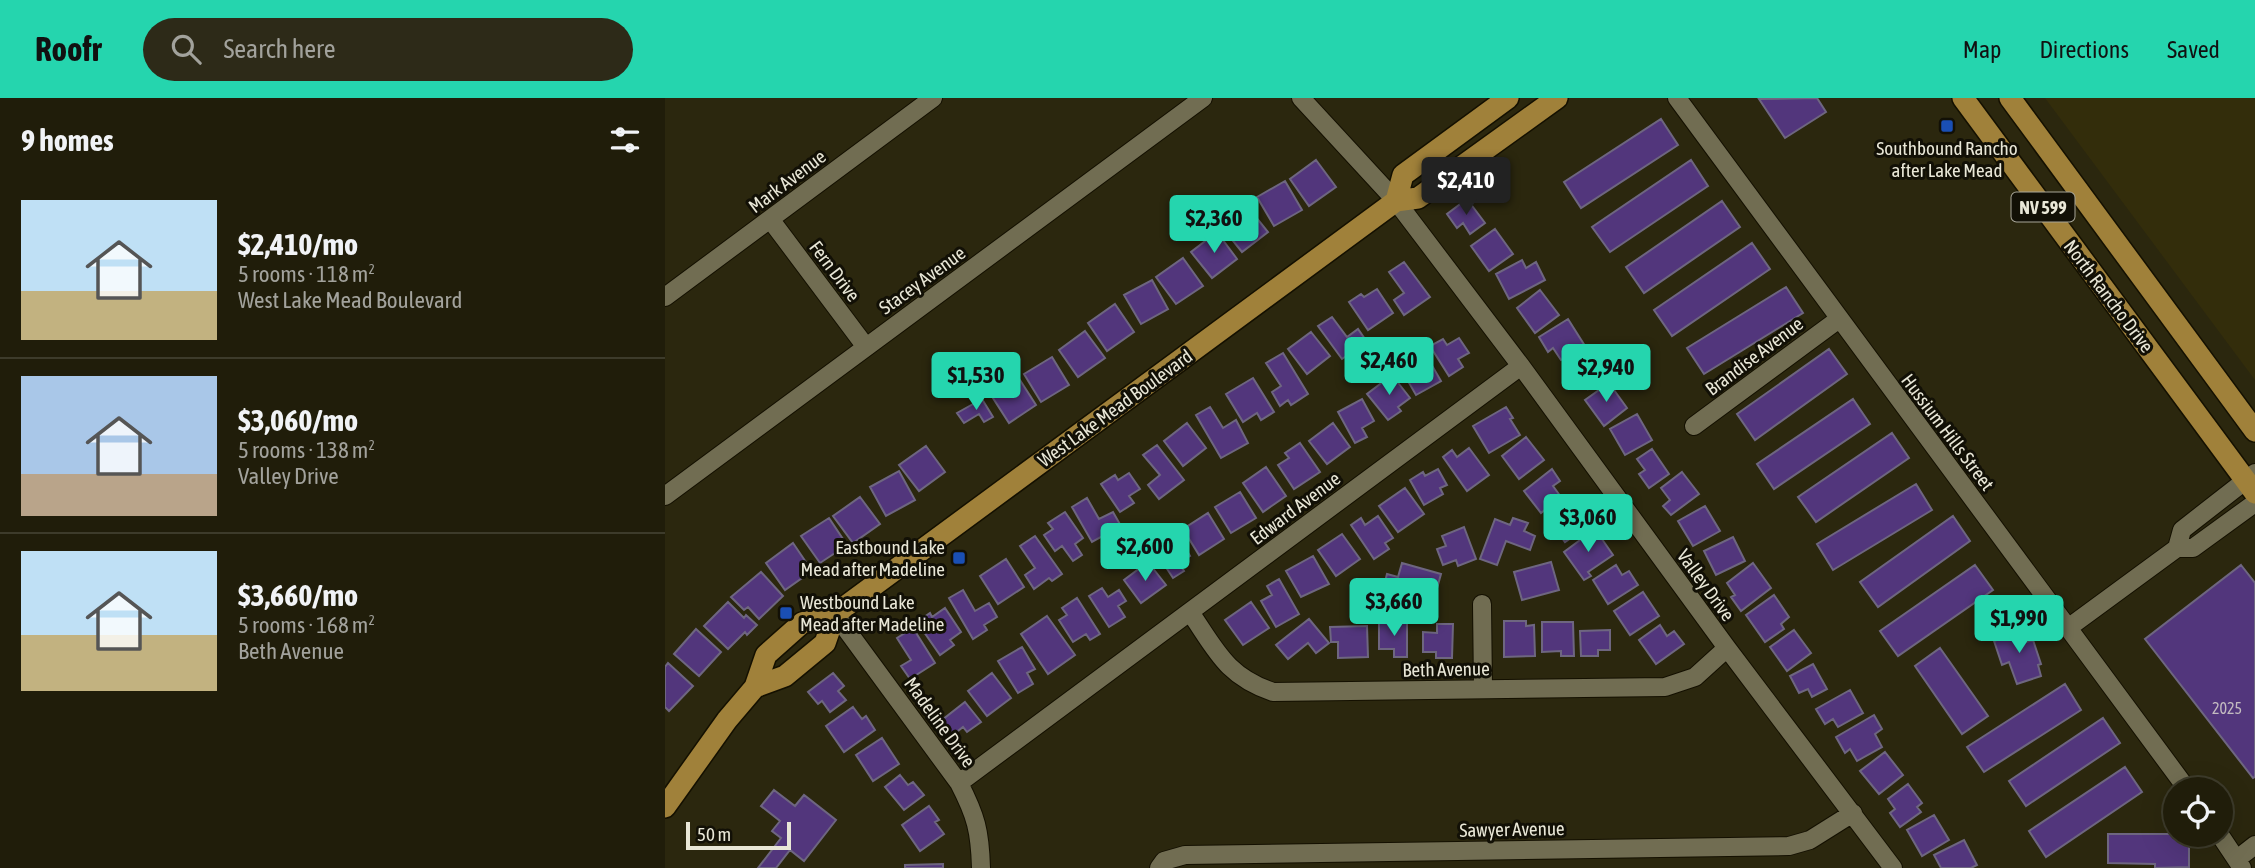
<!DOCTYPE html>
<meta charset="utf-8">
<style>
body{margin:0;font-family:"Asap Condensed",sans-serif;background:#2d2a18;color:#f1f3f6;height:100vh;display:flex;flex-direction:column;font-size:26px;white-space:nowrap}
*{box-sizing:border-box;margin:0}
p{font-size:23px;color:#a2a29c}
.icon{flex:none;width:38px;height:38px;fill:none;stroke:currentColor;stroke-width:2;stroke-linecap:round;stroke-linejoin:round}
.map{position:relative;flex:1;overflow:hidden}
.sheet{display:flex;flex-direction:column;background:#201d0a;width:665px}
.sheet>*{flex:none}
.tools{position:absolute;left:1498px;top:679px;display:grid;gap:14px}
.tools a{display:grid;place-items:center;width:70px;height:70px;border-radius:50%;background:#201d0a;box-shadow:0 7px 28px #0002,0 0 0 2px #3d3b2b;font-size:35px}
.scale{position:absolute;left:21px;bottom:18px;width:105px;box-sizing:border-box;padding-left:7px;border:4px solid #e9e7d7;border-top:0;font-size:19px;line-height:24px;white-space:nowrap;color:#e9e7d7;-webkit-text-stroke:5px #121006;paint-order:stroke}
.price{position:absolute;translate:-50% -60px;padding:0 16px;border-radius:7px;background:#25d5ae;color:#111;font-size:23px;line-height:46px;filter:drop-shadow(0 2px 4px #0008)}
.price::after{content:'';position:absolute;left:50%;top:42px;width:21px;height:16px;margin-left:-10px;background:inherit;clip-path:polygon(0 0,100% 0,50% 100%)}
.price.active{background:#222;color:#fff}
ul{padding:0;list-style:none}
li{display:flex;align-items:center;gap:21px;height:175px;padding:0 21px}
li+li{border-top:2px solid #3d3b2b}
li span{display:grid;place-items:center;flex:none;width:196px;height:140px;border-radius:0px;color:#555}
li>.icon{margin-inline-start:auto}
span .icon{width:84px;height:84px;fill:#fffc;stroke-width:1}
li b{font-size:30px}
h2{display:flex;justify-content:space-between;align-items:center;height:84px;padding:0 21px;font-size:30px}
header{display:flex;align-items:center;gap:42px;box-sizing:border-box;height:98px;padding:0 35px;background:#25d5ae;color:#111}
header strong{font-size:33px}
nav{display:flex;gap:38px;margin-inline-start:auto;font-size:24px}
.search{width:490px;height:63px;background:#2d2a18;display:flex;align-items:center;gap:18px;box-sizing:border-box;padding:0 24px;border-radius:38px;color:#a2a29c;font-size:26px}
main{display:flex;flex:1;min-height:0}
.map>svg:first-child{display:block}
.built{fill:#332d0b}
.building{fill:#52367c;stroke:#6e6680;stroke-width:2}
.lines{fill:none;stroke-linecap:round;stroke-linejoin:round}
.minor-casing{stroke:#141000;stroke-width:20}
.major-casing{stroke:#141000;stroke-width:24}
.minor{stroke:#716d52;stroke-width:18}
.major{stroke:#a0813a;stroke-width:21}
.transit-dot{fill:#1a4fb4;stroke:#121006;stroke-width:2.5}
.labels{text-anchor:middle;dominant-baseline:central;stroke-width:6;stroke-linejoin:round;paint-order:stroke}
.number-label{font-size:16px;fill:#c3bbc0}
.shield{fill:#121006;stroke:#a8a698;stroke-width:2}
.shield-label{font-size:18px;font-weight:bold;fill:#e9e7d7}
.poi-label{font-size:19px;fill:#e9e7d7;stroke:#121006}
.street-label{font-size:19px;fill:#e9e7d7;stroke:#121006}
</style>
<header>
<strong>Roofr</strong>
<div class="search"><svg class="icon" aria-label="search" viewBox="0 0 24 24"><circle cx="10" cy="10" r="6"/><path d="M15 15l6 6"/></svg>Search here</div>
<nav><a>Map</a><a>Directions</a><a>Saved</a></nav>
</header>
<main>
<section class="sheet">
<h2>9 homes<svg class="icon" aria-label="filters" viewBox="0 0 24 24"><path d="M4 7h16M4 17h16"/><circle cx="9" cy="7" r="2"/><circle cx="15" cy="17" r="2"/></svg></h2>
<ul>
<li><span style="background:linear-gradient(#bfe0f5 65%,#c2b280 0)"><svg class="icon" aria-label="home" viewBox="0 0 24 24"><path d="M3 11l9-7 9 7M6 9v11h12V9"/></svg></span><div><b>$2,410/mo</b><p>5 rooms · 118 m²</p><p>West Lake Mead Boulevard</p></div></li>
<li><span style="background:linear-gradient(#a9c7e8 70%,#b9a48a 0)"><svg class="icon" aria-label="home" viewBox="0 0 24 24"><path d="M3 11l9-7 9 7M6 9v11h12V9"/></svg></span><div><b>$3,060/mo</b><p>5 rooms · 138 m²</p><p>Valley Drive</p></div></li>
<li><span style="background:linear-gradient(#bfe0f5 60%,#c2b280 0)"><svg class="icon" aria-label="home" viewBox="0 0 24 24"><path d="M3 11l9-7 9 7M6 9v11h12V9"/></svg></span><div><b>$3,660/mo</b><p>5 rooms · 168 m²</p><p>Beth Avenue</p></div></li>
</ul>
</section>
<div class="map">
<svg width="1590" height="770" viewBox="0 0 1590 770">
<rect width="100%" height="100%" fill="#2b270e"/>
<!-- built -->
<path class="built" d="M1380 0H1590V282Z"/>
<!-- building -->
<path class="building" d="M1152 0 1161 14 1120 40 1094 1Z
M996 21 1013 47 916 110 899 84Z
M651 62 671 89 644 108 625 81Z
M1026 62 1043 88 945 154 927 129Z
M620 83 637 112 609 128 592 99Z
M802 101 820 125 805 136 798 125 792 130 782 116Z
M1057 103 1075 129 979 195 961 169Z
M582 108 603 134 577 154 556 128Z
M830 131 848 156 824 173 806 148Z
M552 134 572 161 547 180 526 154Z
M1087 145 1105 171 1007 238 989 212Z
M518 160 538 188 511 206 491 179Z
M857 162 861 170 871 164 880 182 844 201 831 176Z
M739 164 765 199 739 217 729 202 739 195 724 174Z
M487 182 503 211 476 226 459 197Z
M1121 189 1138 215 1039 276 1022 250Z
M712 191 728 215 703 232 684 204 696 196 699 199Z
M875 192 894 217 870 235 852 210Z
M450 206 469 234 442 253 423 225Z
M667 219 682 239 693 231 702 244 677 261 653 228Z
M903 221 920 248 896 262 888 250 883 254 874 239Z
M420 233 440 260 413 279 394 252Z
M646 234 665 258 642 276 623 251Z
M794 240 804 255 793 261 798 269 784 278 765 248 778 241 782 247Z
M1164 251 1182 276 1090 342 1072 316Z
M928 253 944 276 923 291 914 279 907 284 899 273Z
M618 255 643 296 626 307 623 302 615 308 607 294 616 288 601 265Z
M761 257 776 283 751 297 736 271Z
M387 259 404 287 376 304 359 276Z
M727 277 745 300 733 309 736 313 723 322 702 296Z
M353 279 371 307 344 325 326 297Z
M588 280 609 314 596 322 592 315 578 324 561 296Z
M944 285 962 310 939 328 920 302Z
M317 301 328 319 319 324 314 316 299 325 292 315Z
M697 301 709 323 697 330 702 339 690 345 673 314Z
M1188 301 1205 326 1109 391 1092 366Z
M545 309 558 330 571 322 583 345 556 360 531 317Z
M841 309 848 320 845 321 855 337 824 355 808 328Z
M972 316 987 342 960 357 945 331Z
M522 325 541 350 518 368 499 343Z
M668 325 685 349 662 366 644 343Z
M1227 335 1244 360 1151 424 1133 399Z
M861 339 879 362 854 381 837 358Z
M635 345 655 374 629 391 613 367 624 360 620 355Z
M492 347 519 382 494 401 483 387 495 377 478 357Z
M261 348 280 374 254 393 234 367Z
M804 350 824 377 802 393 778 359 787 352 792 359Z
M987 351 1004 376 984 390 974 376 980 372 972 361Z
M601 369 621 398 598 414 578 385Z
M773 371 782 387 775 390 778 396 759 407 745 382 758 374 760 378Z
M887 371 895 383 888 388 896 399 876 415 859 393Z
M234 373 250 402 221 418 205 389Z
M1017 374 1034 396 1006 417 998 408 1005 402 996 390Z
M464 375 475 391 464 398 469 405 455 414 436 386 450 377 453 382Z
M1251 386 1267 412 1168 472 1152 446Z
M740 390 759 416 733 434 714 408Z
M575 394 591 420 566 435 550 409Z
M195 399 215 426 188 445 168 418Z
M422 400 434 421 448 414 456 428 427 444 407 409Z
M908 400 926 426 900 444 882 419Z
M1040 408 1055 433 1028 448 1013 423Z
M400 414 418 440 410 446 417 457 408 463 397 448 390 453 379 437 388 431 383 425Z
M543 415 559 441 534 457 518 431Z
M713 418 728 440 720 445 724 451 709 461 686 427 696 420 700 427Z
M1288 418 1305 443 1213 509 1195 484Z
M164 420 182 447 155 465 136 438Z
M848 420 863 425 859 433 870 438 865 452 841 443 832 467 815 461 830 421 845 427Z
M799 429 811 461 793 468 791 462 778 467 772 451 781 448 777 438Z
M930 431 948 457 923 474 926 478 919 482 899 454Z
M512 436 525 458 514 465 519 473 508 480 489 451Z
M677 436 695 461 671 478 653 452Z
M370 438 397 476 387 483 384 480 369 491 360 477 370 470 355 448Z
M1068 439 1080 463 1051 477 1039 453Z
M128 445 147 473 120 492 101 465Z
M648 458 664 486 636 499 621 473Z
M341 461 359 489 333 506 315 478Z
M483 464 501 487 476 505 459 482Z
M886 464 894 492 857 502 849 474Z
M737 465 776 476 771 494 747 487 743 498 718 491 722 476 733 479Z
M1088 465 1106 490 1076 513 1066 499 1070 497 1062 485Z
M951 467 957 477 964 473 973 487 943 506 928 482Z
M1310 467 1328 492 1233 558 1215 533Z
M1576 467 1590 485V679L1588 680 1480 541Z
M96 474 118 498 94 521 83 509 79 512 66 499Z
M614 481 634 516 611 529 596 503 607 497 602 488Z
M437 490 443 499 454 492 461 503 453 508 460 519 444 529 424 498Z
M298 492 310 513 324 505 332 519 319 527 322 532 308 541 284 500Z
M978 494 994 518 965 537 949 513Z
M1109 497 1124 519 1116 526 1119 531 1100 544 1081 517Z
M412 500 435 536 425 542 421 536 408 544 394 522 402 517 397 510Z
M63 504 79 520 81 517 92 527 82 537 80 534 63 551 39 528Z
M586 504 604 530 578 547 560 522Z
M280 510 296 534 285 542 289 547 275 557 252 524 265 515 267 519Z
M382 518 410 557 383 576 356 536Z
M644 521 664 545 651 555 643 545 623 561 611 547Z
M839 523H861V528L869 527 870 558 839 559Z
M742 524V559H729V551H714V525Z
M877 524H908L909 558H896V553L877 554Z
M772 526H788L787 560H771V554H758V534L772 535Z
M995 527 1002 538 1009 533 1019 546 991 566 974 542Z
M702 528 703 559 673 560V544H666L665 529Z
M1345 529 1347 536 1357 533 1361 544 1368 542 1376 566 1373 567 1376 578 1352 586 1344 564 1337 567 1329 543 1335 541 1333 533Z
M248 530 270 565 245 581 236 568 246 562 232 540Z
M31 531 56 554 34 578 9 556Z
M945 532V552H933V558H916L915 533Z
M1129 532 1146 555 1122 573 1105 549Z
M357 549 370 571 362 575 368 586 353 595 333 563Z
M1275 550 1323 618 1297 636 1250 568Z
M3 565 28 588 4 613 0 609V569Z
M1148 566 1162 591 1147 599 1143 591 1134 595 1125 578Z
M168 575 179 588 173 593 181 602 165 614 157 603 153 606 143 594Z
M327 575 346 600 322 618 303 593Z
M1400 586 1416 612 1319 674 1302 649Z
M1185 592 1198 615 1173 629 1168 621 1160 626 1151 611Z
M300 604 316 624 302 634 298 629 288 637 277 622Z
M188 609 197 621 201 618 210 632 179 654 161 628Z
M1209 617 1217 631 1210 636 1217 649 1192 663 1185 651 1180 655 1171 639Z
M1438 620 1455 645 1361 708 1344 683Z
M217 640 234 666 208 683 191 657Z
M1220 654 1238 677 1214 696 1195 673Z
M1460 669 1477 694 1381 759 1364 733Z
M235 677 243 687 248 684 259 697 239 712 220 689Z
M1243 686 1257 705 1252 709 1256 714 1235 729 1225 715 1230 711 1223 701Z
M109 692 130 708 139 697 171 722 139 763 125 752 111 770H93L116 740 107 733 115 723 96 708Z
M264 708 274 722 270 724 279 736 255 753 237 727Z
M1269 717 1284 742 1257 758 1242 732Z
M1510 733V737H1524V769L1490 770V766L1443 765V736H1510Z
M1299 742 1312 767 1306 770H1276L1269 757Z
M278 766V770H240V767Z"/>
<g class="lines">
<!-- minor casing -->
<g class="minor-casing">
<path id="minor" d="M636 0 731 103 856 268 1062 550 1228 770
M1012 0 1522 691
M105 121 201 249
M0 199 268 0
M1029 328 1174 221
M0 398 538 0
M1512 450 1517 432 1590 375
M817 506 818 591
M525 514C551 552 561 578 608 594L1000 589 1030 579 1062 550
M170 516 294 685C311 718 315 733 316 770
M1403 530 1512 450H1528L1590 405
M294 685 856 268
M1555 737 1577 770
M1572 761 1590 747
M494 770 499 763 520 757 1124 748 1145 742 1188 715"/>
</g>
<!-- major casing -->
<g class="major-casing">
<path id="major" d="M1298 0 1590 395
M1345 0 1590 333
M731 103 738 77 843 0
M90 589 120 578 160 545 170 516
M0 709 62 622 90 589 101 557 137 525 170 516 731 103 753 100 892 0"/>
</g>
<!-- minor -->
<use href="#minor" class="minor"/>
<!-- major -->
<use href="#major" class="major"/>
</g>
<!-- markers -->
<g class="transit-dot">
<rect x="1275" y="21" width="14" height="14" rx="3.5"/>
<rect x="287" y="453" width="14" height="14" rx="3.5"/>
<rect x="114" y="508" width="14" height="14" rx="3.5"/>
</g>
<g class="labels">
<!-- number labels -->
<g class="number-label">
<text x="1562" y="610">2025</text>
</g>
<!-- shield labels -->
<rect class="shield" x="1346.5" y="94.5" width="63" height="29" rx="5"/>
<g class="shield-label">
<text x="1378" y="109">NV 599</text>
</g>
<!-- poi labels -->
<g class="poi-label">
<text x="1282" y="50">Southbound Rancho<tspan x="1282" dy="22">after Lake Mead</tspan></text>
<text x="280" y="449" text-anchor="end">Eastbound Lake<tspan x="280" dy="22">Mead after Madeline</tspan></text>
<text x="135" y="504" text-anchor="start">Westbound Lake<tspan x="135" dy="22">Mead after Madeline</tspan></text>
</g>
<!-- street labels -->
<g class="street-label">
<text transform="translate(122 83) rotate(-37)">Mark Avenue</text>
<text transform="translate(170 173) rotate(53)">Fern Drive</text>
<text transform="translate(257 182) rotate(-36)">Stacey Avenue</text>
<text transform="translate(1444 198) rotate(53)">North Rancho Drive</text>
<text transform="translate(1089 258) rotate(-37)">Brandise Avenue</text>
<text transform="translate(450 310) rotate(-36)">West Lake Mead Boulevard</text>
<text transform="translate(1283 334) rotate(53)">Hussium Hills Street</text>
<text transform="translate(630 410) rotate(-37)">Edward Avenue</text>
<text transform="translate(1041 487) rotate(54)">Valley Drive</text>
<text transform="translate(781 571) rotate(-1)">Beth Avenue</text>
<text transform="translate(275 624) rotate(54)">Madeline Drive</text>
<text transform="translate(847 731) rotate(-1)">Sawyer Avenue</text>
</g>
</g>
</svg>
<div class="tools">
<a><svg class="icon" aria-label="locate" viewBox="0 0 24 24"><circle cx="12" cy="12" r="6"/><path d="M12 2v4M12 18v4M2 12h4M18 12h4"/></svg></a>
</div>
<div class="scale">50 m</div>
<b class="price active" style="left:801px;top:119px">$2,410</b>
<b class="price" style="left:549px;top:157px">$2,360</b>
<b class="price" style="left:724px;top:299px">$2,460</b>
<b class="price" style="left:941px;top:306px">$2,940</b>
<b class="price" style="left:311px;top:314px">$1,530</b>
<b class="price" style="left:923px;top:456px">$3,060</b>
<b class="price" style="left:480px;top:485px">$2,600</b>
<b class="price" style="left:729px;top:540px">$3,660</b>
<b class="price" style="left:1354px;top:557px">$1,990</b>
</div>
</main>
